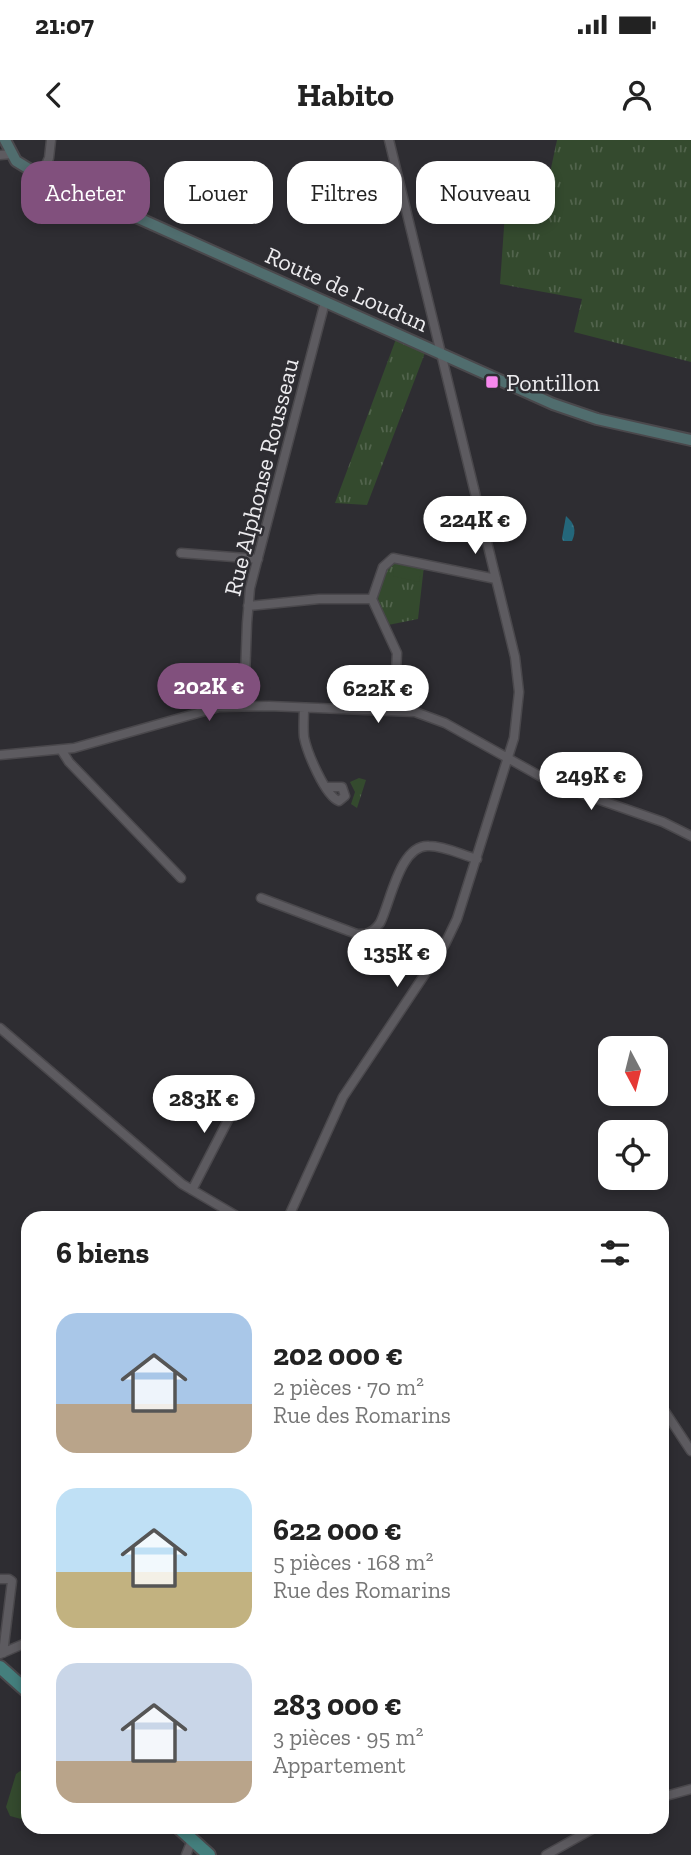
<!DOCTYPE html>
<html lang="fr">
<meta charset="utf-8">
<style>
body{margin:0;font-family:"Zilla Slab",serif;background:#f6f6f6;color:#222;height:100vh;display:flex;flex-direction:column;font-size:26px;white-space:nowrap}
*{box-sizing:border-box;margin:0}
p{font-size:23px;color:#767676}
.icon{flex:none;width:38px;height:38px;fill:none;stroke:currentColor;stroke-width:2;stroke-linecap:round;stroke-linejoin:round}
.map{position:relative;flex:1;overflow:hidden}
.drawer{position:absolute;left:21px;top:1071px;width:648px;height:623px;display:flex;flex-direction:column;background:#fff;border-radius:21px;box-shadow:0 4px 10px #0003}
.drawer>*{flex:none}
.top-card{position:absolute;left:21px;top:21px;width:649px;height:63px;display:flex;gap:14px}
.needle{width:46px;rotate:173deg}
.controls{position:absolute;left:598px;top:896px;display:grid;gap:14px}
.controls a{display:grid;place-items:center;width:70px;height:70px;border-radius:14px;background:#fff;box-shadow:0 4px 10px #0003;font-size:35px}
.price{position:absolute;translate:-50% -60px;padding:0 16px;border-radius:24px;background:#fff;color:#222;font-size:23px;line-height:46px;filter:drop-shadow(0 2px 4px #0008)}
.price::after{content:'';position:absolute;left:50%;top:42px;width:21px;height:16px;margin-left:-10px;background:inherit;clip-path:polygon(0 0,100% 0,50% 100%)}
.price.on{background:#81507d;color:#fff}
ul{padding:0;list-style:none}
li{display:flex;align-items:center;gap:21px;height:175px;padding:0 35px}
li span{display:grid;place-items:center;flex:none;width:196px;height:140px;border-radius:21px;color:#555}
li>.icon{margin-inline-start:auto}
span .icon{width:84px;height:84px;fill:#fffc;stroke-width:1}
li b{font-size:30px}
h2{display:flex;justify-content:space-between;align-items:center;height:84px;padding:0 35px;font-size:30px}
.tag{padding:0 24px;border-radius:21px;background:#fff;box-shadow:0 4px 10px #0003;font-size:24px;line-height:63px}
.tag.on{background:#81507d;color:#fff}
.status{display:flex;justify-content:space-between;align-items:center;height:49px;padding:0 35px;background:#fff;direction:ltr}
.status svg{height:19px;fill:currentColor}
header{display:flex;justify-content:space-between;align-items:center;height:91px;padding:0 35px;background:#fff;font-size:32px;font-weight:700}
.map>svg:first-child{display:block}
.grass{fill:url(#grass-tufts)}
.green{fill:#344a2e}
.water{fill:url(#water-ripples)}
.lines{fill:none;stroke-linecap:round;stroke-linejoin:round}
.street-casing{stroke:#4a484c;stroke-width:11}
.secondary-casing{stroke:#4a484c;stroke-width:14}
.primary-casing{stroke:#4a484c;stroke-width:16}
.street{stroke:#5d5b60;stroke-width:8}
.secondary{stroke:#506d6e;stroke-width:10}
.primary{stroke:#447f7d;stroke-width:12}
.poi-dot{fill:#f688ed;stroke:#2e2d32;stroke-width:2.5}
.labels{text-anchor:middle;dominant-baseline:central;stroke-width:5;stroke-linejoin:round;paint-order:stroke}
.street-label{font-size:24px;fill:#ecebee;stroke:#2e2d32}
.poi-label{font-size:24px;fill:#ecebee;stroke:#2e2d32;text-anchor:start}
</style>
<div class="status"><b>21:07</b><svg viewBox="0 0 49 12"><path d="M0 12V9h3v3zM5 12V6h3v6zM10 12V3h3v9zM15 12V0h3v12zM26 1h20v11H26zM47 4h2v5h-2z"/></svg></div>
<header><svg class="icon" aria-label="back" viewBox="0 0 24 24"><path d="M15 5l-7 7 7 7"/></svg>Habito<svg class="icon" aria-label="person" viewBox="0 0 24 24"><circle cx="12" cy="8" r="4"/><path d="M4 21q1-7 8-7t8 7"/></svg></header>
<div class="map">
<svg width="691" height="1715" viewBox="0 0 691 1715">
<defs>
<pattern id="grass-tufts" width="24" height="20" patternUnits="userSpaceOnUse" patternTransform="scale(1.75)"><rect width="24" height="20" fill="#344a2e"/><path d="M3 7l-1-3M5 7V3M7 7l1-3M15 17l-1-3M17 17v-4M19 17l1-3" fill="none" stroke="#52644d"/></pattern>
<pattern id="water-ripples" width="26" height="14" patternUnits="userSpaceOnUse" patternTransform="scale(1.75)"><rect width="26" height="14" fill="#24677b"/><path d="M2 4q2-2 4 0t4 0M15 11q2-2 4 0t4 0" fill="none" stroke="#447d8e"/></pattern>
</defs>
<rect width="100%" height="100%" fill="#2e2d32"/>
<!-- grass -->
<path class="grass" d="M557 0H691V222L574 192 582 159 500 144 506 59 544 61Z
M396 199 425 213 367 365 335 363Z
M397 420 424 426 418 479 388 485C373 455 377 456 387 426Z
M359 638 366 640 357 668 351 664 355 652 350 642Z"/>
<!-- green -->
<path class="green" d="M394 425 421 431 419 442 393 436Z
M23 1629 28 1631V1681L10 1676 6 1667 16 1634Z"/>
<!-- water -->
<path class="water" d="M566 376C574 383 577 390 572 401H563L562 398Z"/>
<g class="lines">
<!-- street casing -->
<g class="street-casing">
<path id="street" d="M0 15 12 14
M41 35 49 18 51 0
M181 413 258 419
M372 459 397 513 394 571
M248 466 319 459H372L383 427 393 418 496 439
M244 565 247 483 250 448 325 162
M304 568C304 577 303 587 304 597 307 612 325 656 339 661L345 656 342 647H326
M62 611 69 622 181 738
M0 615 74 608 219 567 269 566 415 572 445 583 554 644 663 682 691 696
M261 758 354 793C365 796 373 793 380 783 391 761 400 704 429 706 445 706 462 715 477 719
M0 888 182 1044 240 1078
M192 1050 242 953
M288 1078 343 957 445 804 457 779 514 598 519 552 515 517 389 0
M662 1267 691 1311
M0 1439H9L12 1441 3 1513
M0 1514 28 1502
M662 1657 691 1649
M186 1715 192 1700
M546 1715 596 1687"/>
</g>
<!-- secondary casing -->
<g class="secondary-casing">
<path id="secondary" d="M5 0 16 21 29 29 553 264 597 279 691 300"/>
</g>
<!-- primary casing -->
<g class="primary-casing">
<path id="primary" d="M0 1527 28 1552
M178 1687 209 1715"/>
</g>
<!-- street -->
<use href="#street" class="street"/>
<!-- secondary -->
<use href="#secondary" class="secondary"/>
<!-- primary -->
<use href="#primary" class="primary"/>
</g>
<!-- markers -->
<rect class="poi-dot" x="485" y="235" width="14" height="14" rx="3.5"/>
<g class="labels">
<!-- street labels -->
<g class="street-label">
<text transform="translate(347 149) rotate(24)">Route de Loudun</text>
<text transform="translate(261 337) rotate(-76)">Rue Alphonse Rousseau</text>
</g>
<!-- poi labels -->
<g class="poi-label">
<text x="506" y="242">Pontillon</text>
</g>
</g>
</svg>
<div class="controls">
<a><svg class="needle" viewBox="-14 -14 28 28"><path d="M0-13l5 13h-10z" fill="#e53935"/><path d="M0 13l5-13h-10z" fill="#767676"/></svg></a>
<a><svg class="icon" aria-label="locate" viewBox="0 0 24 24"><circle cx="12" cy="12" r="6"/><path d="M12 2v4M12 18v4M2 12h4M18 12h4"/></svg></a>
</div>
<b class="price" style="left:475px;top:416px">224K €</b>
<b class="price on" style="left:209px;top:583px">202K €</b>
<b class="price" style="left:378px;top:585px">622K €</b>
<b class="price" style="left:591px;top:672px">249K €</b>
<b class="price" style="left:397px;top:849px">135K €</b>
<b class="price" style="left:204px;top:995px">283K €</b>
<div class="top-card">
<a class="tag on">Acheter</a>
<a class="tag">Louer</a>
<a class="tag">Filtres</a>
<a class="tag">Nouveau</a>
</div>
<section class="drawer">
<h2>6 biens<svg class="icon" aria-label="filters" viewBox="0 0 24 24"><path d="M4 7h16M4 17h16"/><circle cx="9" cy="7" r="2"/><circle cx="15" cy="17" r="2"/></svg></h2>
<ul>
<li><span style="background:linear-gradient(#a9c7e8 65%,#b9a48a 0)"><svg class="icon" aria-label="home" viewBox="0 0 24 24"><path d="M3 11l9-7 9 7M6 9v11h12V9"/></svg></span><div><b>202 000 €</b><p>2 pièces · 70 m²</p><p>Rue des Romarins</p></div></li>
<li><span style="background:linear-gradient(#bfe0f5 60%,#c2b280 0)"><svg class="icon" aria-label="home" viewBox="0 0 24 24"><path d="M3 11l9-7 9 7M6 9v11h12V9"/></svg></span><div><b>622 000 €</b><p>5 pièces · 168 m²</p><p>Rue des Romarins</p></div></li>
<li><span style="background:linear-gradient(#c9d6e8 70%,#b9a48a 0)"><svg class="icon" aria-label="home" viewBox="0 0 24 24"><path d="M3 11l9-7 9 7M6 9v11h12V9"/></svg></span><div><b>283 000 €</b><p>3 pièces · 95 m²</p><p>Appartement</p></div></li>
</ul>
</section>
</div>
